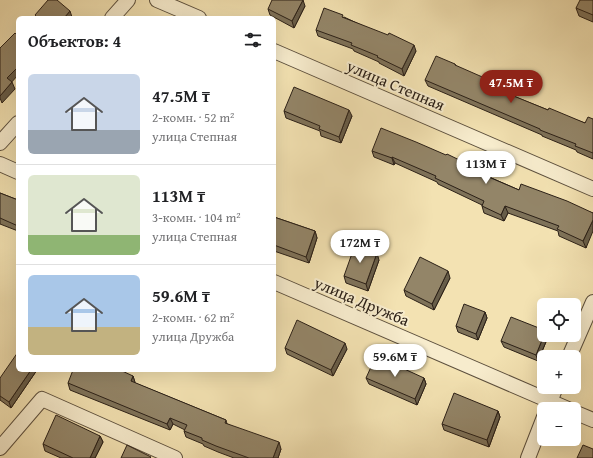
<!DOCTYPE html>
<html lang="ru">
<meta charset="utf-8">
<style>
body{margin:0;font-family:"Gentium Book Plus",serif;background:#f2f2f2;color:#202124;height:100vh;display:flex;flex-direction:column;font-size:15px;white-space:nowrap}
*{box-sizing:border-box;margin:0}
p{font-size:13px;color:#757577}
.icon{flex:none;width:22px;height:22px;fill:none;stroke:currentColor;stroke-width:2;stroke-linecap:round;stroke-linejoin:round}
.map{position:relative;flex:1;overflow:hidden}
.panel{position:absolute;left:16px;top:16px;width:260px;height:356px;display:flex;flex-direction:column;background:#fff;border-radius:6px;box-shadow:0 4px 16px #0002}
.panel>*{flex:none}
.buttons{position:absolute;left:537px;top:298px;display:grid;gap:8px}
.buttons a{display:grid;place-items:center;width:44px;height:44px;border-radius:6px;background:#fff;box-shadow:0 4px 16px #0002;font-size:20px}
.price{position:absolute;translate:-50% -34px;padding:0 9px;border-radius:14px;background:#fff;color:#222;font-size:13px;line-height:26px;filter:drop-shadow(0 1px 2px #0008)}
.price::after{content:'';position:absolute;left:50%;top:24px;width:12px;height:9px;margin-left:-6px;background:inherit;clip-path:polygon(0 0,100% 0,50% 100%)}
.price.on{background:#8f2418;color:#fff}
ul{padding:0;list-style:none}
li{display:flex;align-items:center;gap:12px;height:100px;padding:0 12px}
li+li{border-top:1px solid #e0e0e0}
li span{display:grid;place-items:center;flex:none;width:112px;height:80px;border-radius:6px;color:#555}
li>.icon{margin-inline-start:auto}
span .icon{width:48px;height:48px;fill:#fffc;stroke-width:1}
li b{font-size:17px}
h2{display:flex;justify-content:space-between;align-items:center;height:48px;padding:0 12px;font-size:17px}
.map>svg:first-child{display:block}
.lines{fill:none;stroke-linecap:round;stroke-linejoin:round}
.street-casing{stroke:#5d503e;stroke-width:16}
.street{stroke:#f7eccd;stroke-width:14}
.wall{fill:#7e7259;stroke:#2b2017}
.shaded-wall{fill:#675d49;stroke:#2b2017}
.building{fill:#938568;stroke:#2b2017}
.labels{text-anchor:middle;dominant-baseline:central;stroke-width:4;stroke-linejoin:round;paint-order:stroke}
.street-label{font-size:16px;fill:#2b2017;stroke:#f7eccd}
</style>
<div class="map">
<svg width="593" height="458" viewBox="0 0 593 458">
<rect width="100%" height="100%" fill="#f3e2b2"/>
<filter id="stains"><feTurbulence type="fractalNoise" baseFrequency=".005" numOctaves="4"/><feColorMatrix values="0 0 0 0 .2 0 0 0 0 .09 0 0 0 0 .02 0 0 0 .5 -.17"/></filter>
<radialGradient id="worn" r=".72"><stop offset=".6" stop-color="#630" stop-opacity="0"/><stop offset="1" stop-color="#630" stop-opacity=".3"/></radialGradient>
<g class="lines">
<!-- street casing -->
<g class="street-casing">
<path id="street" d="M157 0 199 18
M112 18 128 0
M274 51 593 189
M0 143 18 123
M0 164 18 172
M274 282 568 409
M569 357 593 302
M547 409 556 387
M574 412 593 420
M0 448 42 399 175 458
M528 458 544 417"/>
</g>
<!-- street -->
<use href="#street" class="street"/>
</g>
<!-- wall -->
<path class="wall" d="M593 0V22L579 16 576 8Z
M305 6 294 28 270 15 268 9Z
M344 17 416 51 404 76 379 63V62L354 51 353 49 318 36 316 30Z
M455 64 456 66 498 90 548 110 585 123 593 119V159L577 152 576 150 542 136V135L428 86 425 80Z
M284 111 352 116 341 143 321 136 320 131 286 118Z
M372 151 480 173 519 190 593 213 586 248 559 236 558 231 508 213 504 221 484 213 482 206V205L438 184 437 182 395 163 394 165 374 157Z
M0 193 18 200V231L0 224Z
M274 217 315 231 317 238 309 263 274 251Z
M379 260 368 291 346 283 344 276Z
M450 278 434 310 406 296 404 290Z
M485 312 487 318 478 340 458 332 456 326Z
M544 335H547L548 337 538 361 504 347 501 341Z
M285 348 347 349 333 376 287 354Z
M18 370H37L11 408 0 400V378Z
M133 376 135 383 226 420 227 424 281 449 278 458H234L218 452 204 446 203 444 186 437 184 431 185 430 173 424 170 430 70 390 68 383Z
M366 378H424L426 384 417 405 369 384Z
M498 411 500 417 489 447 444 430 442 424Z
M100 436 103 442 95 458H61L45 451 43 444Z"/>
<!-- shaded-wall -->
<path class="shaded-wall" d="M303 0 305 6 294 28 292 21Z
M70 11 72 17V18H64Z
M414 45 416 51 404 76 402 69Z
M18 67V75L10 84 7 78Z
M12 82 15 89 2 103 0 98V96Z
M496 83 499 90 494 88Z
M349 110 352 116 341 143 339 137Z
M392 157 395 163 394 165 392 158Z
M505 206 508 213 504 221 501 215Z
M593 220V231L586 248 583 241Z
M315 231 317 238 309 263 306 257Z
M377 253 379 260 368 291 366 284Z
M448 271 450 278 434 310 432 304Z
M485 312 487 318 478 340 476 334Z
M544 335H547L548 337 538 361 536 355Z
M345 343 347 349 333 376 331 370Z
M31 370H37L11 408 9 402Z
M133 376 135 382 133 387 131 381Z
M424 378 426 384 417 405 415 399Z
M498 411 500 417 489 447 487 440Z
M170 418 173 424 170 430 167 424Z
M100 436 103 442 95 458H90Z
M279 442 281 449 278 458H273Z"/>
<!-- building -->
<path class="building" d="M48 0H57L70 11 64 18H38L35 15Z
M272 0H303L292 21 268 9Z
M580 0H593V15L576 8Z
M324 8 343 15 342 17 388 35 389 33 414 45 402 69 377 57 378 56 351 45 352 43 316 30Z
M15 33 18 36V67L7 78 12 82 0 96V48Z
M436 56 455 64V65L496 83 494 88 548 110 549 108 585 123 588 117 593 119V153L575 146 576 144 540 130V129L425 80Z
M294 87 349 110 339 137 319 129 320 126 284 111Z
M381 128 416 142 446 155 447 154 478 169 477 172 519 190 521 184 567 201 593 213V220L583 241 557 229 559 226 505 206 501 215 482 206 484 201 435 178 436 176 392 157V158L372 151Z
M0 193 18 200V226L0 218Z
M274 217 315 231 306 257 274 245Z
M355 245 377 253 366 284 344 276Z
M420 257 448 271 432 304 404 290Z
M464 304 485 312 476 334 456 326Z
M511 317 544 330V335L536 355 501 341Z
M297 320 345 343 331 370 285 348Z
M18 352V370H31L9 402 0 396V378Z
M376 356 424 378 415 399 366 378Z
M73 370H120L133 376 131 381 226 420 225 423 279 442 273 458H249L216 446 202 440V438L184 431 187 425 170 418 167 424 68 383Z
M454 393 498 411 487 440 442 424Z
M56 415 100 436 90 458H73L43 444Z
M127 445 151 457 150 458H121Z
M583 445 593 449V458H577Z"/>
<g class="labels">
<!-- street labels -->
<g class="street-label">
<text transform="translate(396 85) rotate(23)">улица Степная</text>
<text transform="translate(362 301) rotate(23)">улица Дружба</text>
</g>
</g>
<rect width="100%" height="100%" filter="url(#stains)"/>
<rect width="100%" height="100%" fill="url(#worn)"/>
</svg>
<div class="buttons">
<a><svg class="icon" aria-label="locate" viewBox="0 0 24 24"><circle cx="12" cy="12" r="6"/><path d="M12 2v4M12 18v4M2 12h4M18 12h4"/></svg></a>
<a>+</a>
<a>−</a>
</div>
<b class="price on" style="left:511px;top:104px">47.5M ₸</b>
<b class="price" style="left:486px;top:185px">113M ₸</b>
<b class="price" style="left:360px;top:264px">172M ₸</b>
<b class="price" style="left:395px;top:378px">59.6M ₸</b>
<section class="panel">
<h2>Объектов: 4<svg class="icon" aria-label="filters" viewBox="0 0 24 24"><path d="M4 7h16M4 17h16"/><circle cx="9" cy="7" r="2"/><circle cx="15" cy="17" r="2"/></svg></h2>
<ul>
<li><span style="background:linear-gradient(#c9d6e8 70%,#9aa5b1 0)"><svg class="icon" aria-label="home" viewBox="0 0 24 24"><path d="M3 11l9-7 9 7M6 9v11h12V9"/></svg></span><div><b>47.5M ₸</b><p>2-комн. · 52 m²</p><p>улица Степная</p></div></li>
<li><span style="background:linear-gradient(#dfe7d0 75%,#8fb573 0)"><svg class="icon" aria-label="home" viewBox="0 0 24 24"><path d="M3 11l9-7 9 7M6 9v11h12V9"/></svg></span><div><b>113M ₸</b><p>3-комн. · 104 m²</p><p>улица Степная</p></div></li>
<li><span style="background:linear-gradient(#a9c7e8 65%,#c2b280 0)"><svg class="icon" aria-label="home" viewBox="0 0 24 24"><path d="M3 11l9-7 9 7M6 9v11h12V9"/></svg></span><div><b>59.6M ₸</b><p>2-комн. · 62 m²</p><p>улица Дружба</p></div></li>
</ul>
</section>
</div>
